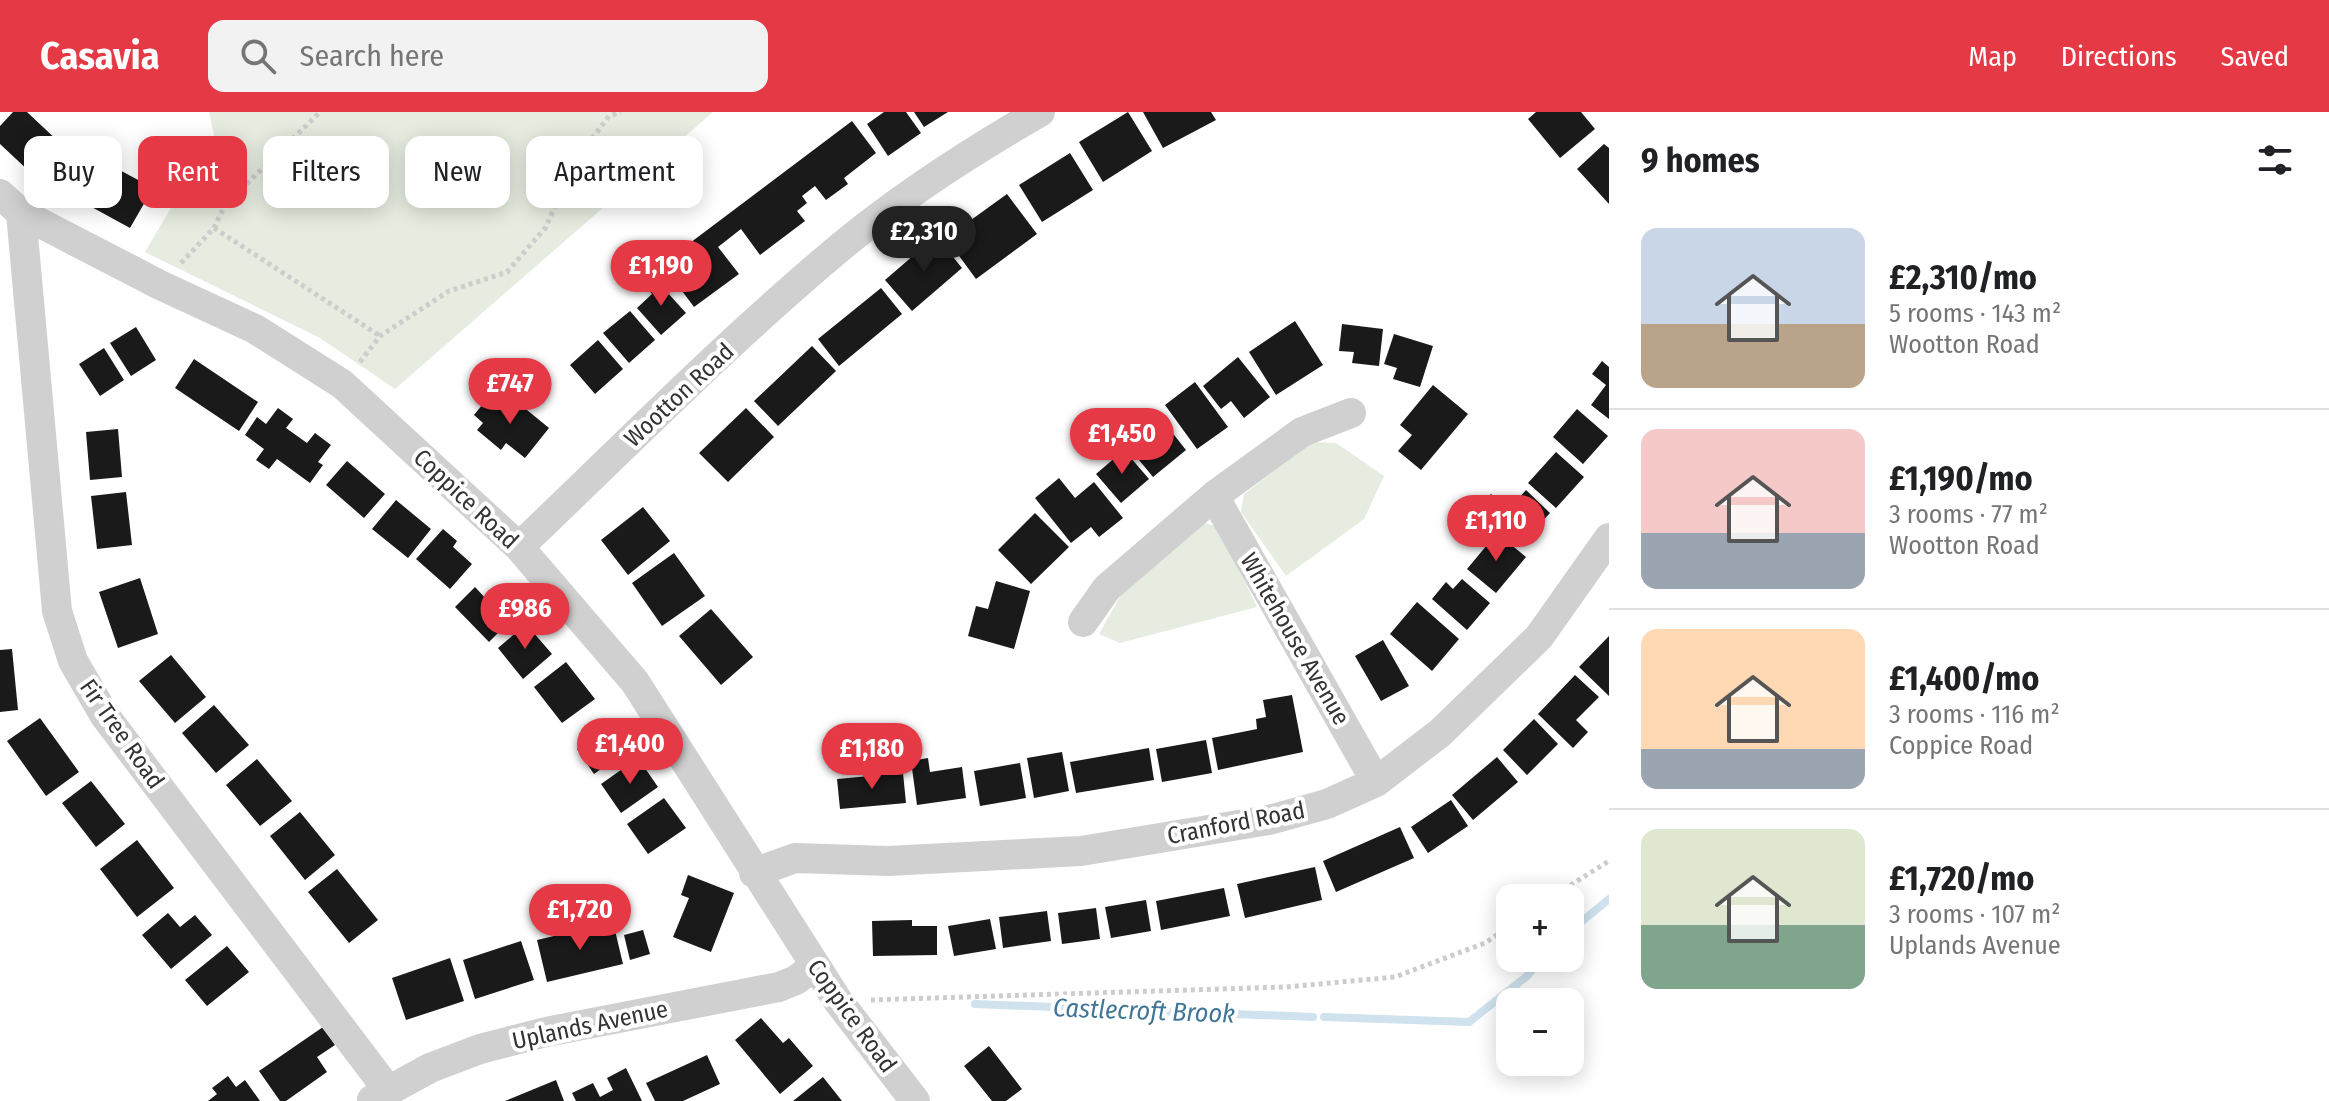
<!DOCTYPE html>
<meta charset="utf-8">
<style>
body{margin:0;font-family:"Fira Sans Condensed",sans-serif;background:#f2f2f2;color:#202124;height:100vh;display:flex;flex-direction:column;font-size:30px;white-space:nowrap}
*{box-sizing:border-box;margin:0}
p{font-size:26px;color:#757577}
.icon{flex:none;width:44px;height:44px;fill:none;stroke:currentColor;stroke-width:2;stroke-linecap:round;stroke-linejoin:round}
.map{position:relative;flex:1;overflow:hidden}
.sheet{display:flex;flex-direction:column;background:#fff;width:720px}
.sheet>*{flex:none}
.top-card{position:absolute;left:24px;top:24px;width:760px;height:72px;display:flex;gap:16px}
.tools{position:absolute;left:1496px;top:772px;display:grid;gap:16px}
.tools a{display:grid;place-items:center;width:88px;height:88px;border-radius:16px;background:#fff;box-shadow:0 4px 20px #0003;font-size:40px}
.price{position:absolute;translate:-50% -68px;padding:0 18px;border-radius:28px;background:#e63946;color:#fff;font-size:26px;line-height:52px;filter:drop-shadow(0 2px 4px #0008)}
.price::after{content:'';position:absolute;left:50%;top:48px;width:24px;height:18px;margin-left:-12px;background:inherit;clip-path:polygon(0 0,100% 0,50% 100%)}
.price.on{background:#222;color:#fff}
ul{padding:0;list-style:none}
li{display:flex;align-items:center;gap:24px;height:200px;padding:0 32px}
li+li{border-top:2px solid #e0e0e0}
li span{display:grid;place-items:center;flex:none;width:224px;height:160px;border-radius:16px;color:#555}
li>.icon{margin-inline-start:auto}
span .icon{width:96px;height:96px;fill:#fffc;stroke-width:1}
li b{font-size:34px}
h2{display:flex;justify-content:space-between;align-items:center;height:96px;padding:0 32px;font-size:34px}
.chip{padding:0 28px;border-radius:16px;background:#fff;box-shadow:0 4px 20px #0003;font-size:28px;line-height:72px}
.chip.on{background:#e63946;color:#fff}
header{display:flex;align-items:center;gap:48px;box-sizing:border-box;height:112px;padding:0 40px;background:#e63946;color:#fff}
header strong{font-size:38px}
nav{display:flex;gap:44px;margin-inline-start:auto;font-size:28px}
.search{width:560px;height:72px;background:#f2f2f2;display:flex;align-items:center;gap:20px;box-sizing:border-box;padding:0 28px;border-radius:16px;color:#757577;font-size:30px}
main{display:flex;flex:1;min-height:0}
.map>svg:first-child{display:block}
.green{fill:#e6ecdf}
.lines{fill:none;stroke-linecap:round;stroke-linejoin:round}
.stream{stroke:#cfe2ee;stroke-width:8}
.building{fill:#1a1a1a}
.path{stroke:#cdcdcd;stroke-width:5;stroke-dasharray:4 4;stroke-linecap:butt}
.street{stroke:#d0d0d0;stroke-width:30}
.labels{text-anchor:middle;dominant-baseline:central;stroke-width:8;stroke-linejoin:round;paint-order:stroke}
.street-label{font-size:24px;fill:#333;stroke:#fff}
.water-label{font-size:26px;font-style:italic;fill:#3f7597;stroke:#fff}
</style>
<header>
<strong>Casavia</strong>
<div class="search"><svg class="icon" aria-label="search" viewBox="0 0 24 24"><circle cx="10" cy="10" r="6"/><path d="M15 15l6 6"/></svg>Search here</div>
<nav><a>Map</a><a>Directions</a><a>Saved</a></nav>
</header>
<main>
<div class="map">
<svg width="1609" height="989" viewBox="0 0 1609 989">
<rect width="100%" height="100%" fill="#fff"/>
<!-- green -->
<path class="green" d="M209 0H713L395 277 320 226 145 140 214 23Z
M1312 330 1336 331 1384 364 1364 407 1286 464 1241 400 1244 382Z
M1201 410 1219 415 1257 495 1120 531 1099 522 1121 483Z"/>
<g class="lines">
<!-- stream -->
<path class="stream" d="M1570 819 1609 787
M975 892 1313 905
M1324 905 1469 910 1526 865 1543 846"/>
</g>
<!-- building -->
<path class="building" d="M13 0H27L60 31 31 61 0 32V14Z
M884 0H906L921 21 888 44 867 12Z
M914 0H948L924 15Z
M1128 0 1152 39 1103 70 1079 30Z
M1143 0H1211L1216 8 1163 36Z
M1536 0H1581L1595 17 1560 46 1528 7Z
M852 9 876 41 844 66 848 72 826 88 815 74 802 84 807 91 797 99 805 109 760 143 741 117 718 135 739 162 694 195 662 152Z
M1604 32 1609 36V92L1577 57Z
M88 41 153 76 130 116 66 81Z
M1070 41 1093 78 1042 110 1019 73Z
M1007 82 1037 122 976 167 946 126Z
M936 124 962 156 912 199 885 168Z
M652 167 657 169 686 201 661 223 637 196 652 182 645 173Z
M881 176 902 202 839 254 818 227Z
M630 199 655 228 629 251 603 221Z
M1295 209 1323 253 1276 283 1249 240Z
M1342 212 1383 217 1379 254 1352 251 1354 240 1339 239Z
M136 215 156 248 131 264 110 231Z
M1394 222 1433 234 1420 275 1393 267 1397 256 1384 252Z
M598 228 623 257 595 282 570 253Z
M812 234 836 259 778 314 754 289Z
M104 236 124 268 100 284 79 252Z
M1238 245 1270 285 1244 306 1231 289 1221 297 1203 274Z
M194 247 258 290 239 319 175 276Z
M1602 249 1609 255V307L1591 293 1606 273 1592 262Z
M1195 270 1228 315 1197 337 1165 293Z
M1433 273 1468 302 1421 358 1398 339 1412 323 1400 313Z
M491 282 509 297 516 289 549 316 525 346 506 331 501 338 477 318 483 311 474 303Z
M278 296 293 307 286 316 307 331 315 321 331 333 318 350 323 353 310 371 277 347 269 357 256 348 264 337 245 323 257 305 266 312Z
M746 296 774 325 728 370 699 341Z
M1577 297 1608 324 1583 352 1553 325Z
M1156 300 1186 338 1153 365 1130 337 1147 324 1139 314Z
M118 317 122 365 90 368 86 320Z
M1124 338 1149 367 1121 391 1096 362Z
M1556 340 1584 365 1556 396 1528 371Z
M347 349 385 382 364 406 326 373Z
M1059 366 1075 386 1094 370 1123 406 1099 425 1091 415 1071 431 1035 386Z
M1526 378 1550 401 1521 432 1480 394 1491 382 1508 398Z
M126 380 132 433 97 437 91 384Z
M396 388 431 417 408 446 372 417Z
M643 395 670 429 628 463 601 428Z
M1035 401 1069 435 1031 472 998 438Z
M443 417 457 429 453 435 472 452 450 477 416 447Z
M1497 421 1526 445 1496 481 1467 457Z
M674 441 705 484 662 514 632 471Z
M140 466 158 522 118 536 99 480Z
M1462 467 1490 491 1467 518 1432 487 1446 470 1453 477Z
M996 469 1030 479 1014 537 968 524 976 494 988 497Z
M475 475 488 489 496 481 517 502 489 530 455 495Z
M1417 490 1459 527 1432 559 1390 522Z
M711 497 753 545 721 573 679 524Z
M526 512 552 542 523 567 498 536Z
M1609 524V584L1579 555Z
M1383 528 1409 574 1381 589 1355 544Z
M12 537 18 598 0 600V538Z
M171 543 206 585 175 611 139 569Z
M566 550 595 587 562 611 534 575Z
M1575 563 1599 585 1576 608 1588 620 1573 636 1538 602Z
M1292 583 1303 640 1218 658 1212 626 1257 617 1256 607 1266 605 1263 588Z
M214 593 249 633 216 661 182 621Z
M40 606 79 660 46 684 7 629Z
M1534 607 1558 632 1527 663 1503 638Z
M613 612 630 636 594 662 577 637Z
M1206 628 1212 661 1162 670 1156 637Z
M1149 636 1154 668 1076 681 1070 650Z
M1062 640 1069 679 1034 686 1027 646Z
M1497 645 1518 670 1473 708 1452 683Z
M638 646 658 675 621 701 601 672Z
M928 646 930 660 962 655 966 686 917 693 911 649Z
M257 647 292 689 260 714 226 673Z
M1020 651 1026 686 980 694 974 659Z
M903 661 906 691 840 697 837 667Z
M91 669 125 712 96 735 62 691Z
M664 686 686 716 648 742 627 712Z
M1451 688 1468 714 1428 741 1411 715Z
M300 700 335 743 305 768 270 724Z
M1400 715 1414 746 1336 780 1323 749Z
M137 728 174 776 137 805 100 757Z
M1315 755 1322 788 1245 806 1237 772Z
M337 757 378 808 349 831 308 780Z
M688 763 734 781 711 840 673 825 689 786 681 783Z
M1224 776 1230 804 1161 818 1156 789Z
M1146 788 1151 819 1111 826 1105 795Z
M1096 796 1100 827 1062 832 1058 801Z
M1047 799 1051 829 1003 836 999 805Z
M168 801 180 815 195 803 212 823 171 857 142 823Z
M990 807 996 837 954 844 948 814Z
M912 808V814H937V843L873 844 872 809Z
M613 810 623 852 547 870 537 828Z
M643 818 650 842 630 848 624 823Z
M521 829 534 868 475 887 463 848Z
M227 834 249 860 207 894 185 868Z
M450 846 464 889 406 908 392 866Z
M761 906 783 931 789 926 813 954 780 982 735 928Z
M323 915 335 933 317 945 327 960 286 989H280L259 959Z
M989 934 1022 977 1006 989H992L964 954Z
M707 943 720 972 683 989H655L646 971Z
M626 956 642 989H576L572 981 593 971 600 985 613 978 607 966Z
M228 964 236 975 245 968 260 989H208L217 982 212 976Z
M823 965 842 989H793Z
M556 968 564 989H505Z"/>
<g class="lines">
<!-- path -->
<path class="path" d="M214 116 380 224
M181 151 214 116 225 93 320 0
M360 250 380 224 449 179 507 160 546 115 573 52 609 4 621 0
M1550 786 1609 749
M871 888 1286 875 1395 865 1485 831 1510 814"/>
<!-- street -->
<path class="street" d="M0 82 21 101 160 173 255 217 342 272 519 435 635 570 838 889 915 989
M21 101 57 499 73 549 105 604 388 978
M1214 384 1376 670
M519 435C626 333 730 227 843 133 904 83 972 39 1040 0
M1083 510 1107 476 1214 384 1302 320 1351 301
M754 761 795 746 888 749 1081 739 1269 708 1327 692 1376 670 1440 621 1539 525 1609 426
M372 988 430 956 480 937 546 920 779 875 796 868 815 854"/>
</g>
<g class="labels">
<!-- street labels -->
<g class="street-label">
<text transform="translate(679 283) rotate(-43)">Wootton Road</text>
<text transform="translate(466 387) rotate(43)">Coppice Road</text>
<text transform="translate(1295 527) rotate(60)">Whitehouse Avenue</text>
<text transform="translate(122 622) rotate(55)">Fir Tree Road</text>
<text transform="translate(1236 711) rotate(-11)">Cranford Road</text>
<text transform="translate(852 904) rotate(54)">Coppice Road</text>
<text transform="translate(590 913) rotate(-12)">Uplands Avenue</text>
</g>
<!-- water labels -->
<g class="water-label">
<text transform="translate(1144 899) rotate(2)">Castlecroft Brook</text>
</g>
</g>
</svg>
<div class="tools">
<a>+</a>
<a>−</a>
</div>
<b class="price on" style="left:924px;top:162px">£2,310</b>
<b class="price" style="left:661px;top:196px">£1,190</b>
<b class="price" style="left:510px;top:314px">£747</b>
<b class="price" style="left:1122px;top:364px">£1,450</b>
<b class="price" style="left:1496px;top:451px">£1,110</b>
<b class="price" style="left:525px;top:539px">£986</b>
<b class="price" style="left:630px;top:674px">£1,400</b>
<b class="price" style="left:872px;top:679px">£1,180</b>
<b class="price" style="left:580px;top:840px">£1,720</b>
<div class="top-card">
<a class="chip">Buy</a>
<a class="chip on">Rent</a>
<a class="chip">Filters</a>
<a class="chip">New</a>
<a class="chip">Apartment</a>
</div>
</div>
<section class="sheet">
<h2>9 homes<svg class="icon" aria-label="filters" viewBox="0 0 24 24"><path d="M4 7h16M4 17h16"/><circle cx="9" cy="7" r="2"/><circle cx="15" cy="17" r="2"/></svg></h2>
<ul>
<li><span style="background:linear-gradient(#c9d6e8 60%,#b9a48a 0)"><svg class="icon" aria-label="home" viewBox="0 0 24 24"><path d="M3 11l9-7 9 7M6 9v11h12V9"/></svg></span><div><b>£2,310/mo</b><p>5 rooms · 143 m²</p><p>Wootton Road</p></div></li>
<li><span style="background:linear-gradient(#f6c9c9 65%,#9aa5b1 0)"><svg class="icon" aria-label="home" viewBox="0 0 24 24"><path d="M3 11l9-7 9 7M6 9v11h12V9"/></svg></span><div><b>£1,190/mo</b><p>3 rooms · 77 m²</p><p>Wootton Road</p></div></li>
<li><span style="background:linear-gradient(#ffd9b3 75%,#9aa5b1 0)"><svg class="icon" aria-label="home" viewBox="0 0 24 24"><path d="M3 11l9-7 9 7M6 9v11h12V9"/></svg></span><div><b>£1,400/mo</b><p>3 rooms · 116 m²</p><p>Coppice Road</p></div></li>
<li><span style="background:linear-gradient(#dfe7d0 60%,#7fa58c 0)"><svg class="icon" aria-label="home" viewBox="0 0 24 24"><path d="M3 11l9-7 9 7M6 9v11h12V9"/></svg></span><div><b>£1,720/mo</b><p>3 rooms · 107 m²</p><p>Uplands Avenue</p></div></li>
</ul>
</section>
</main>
